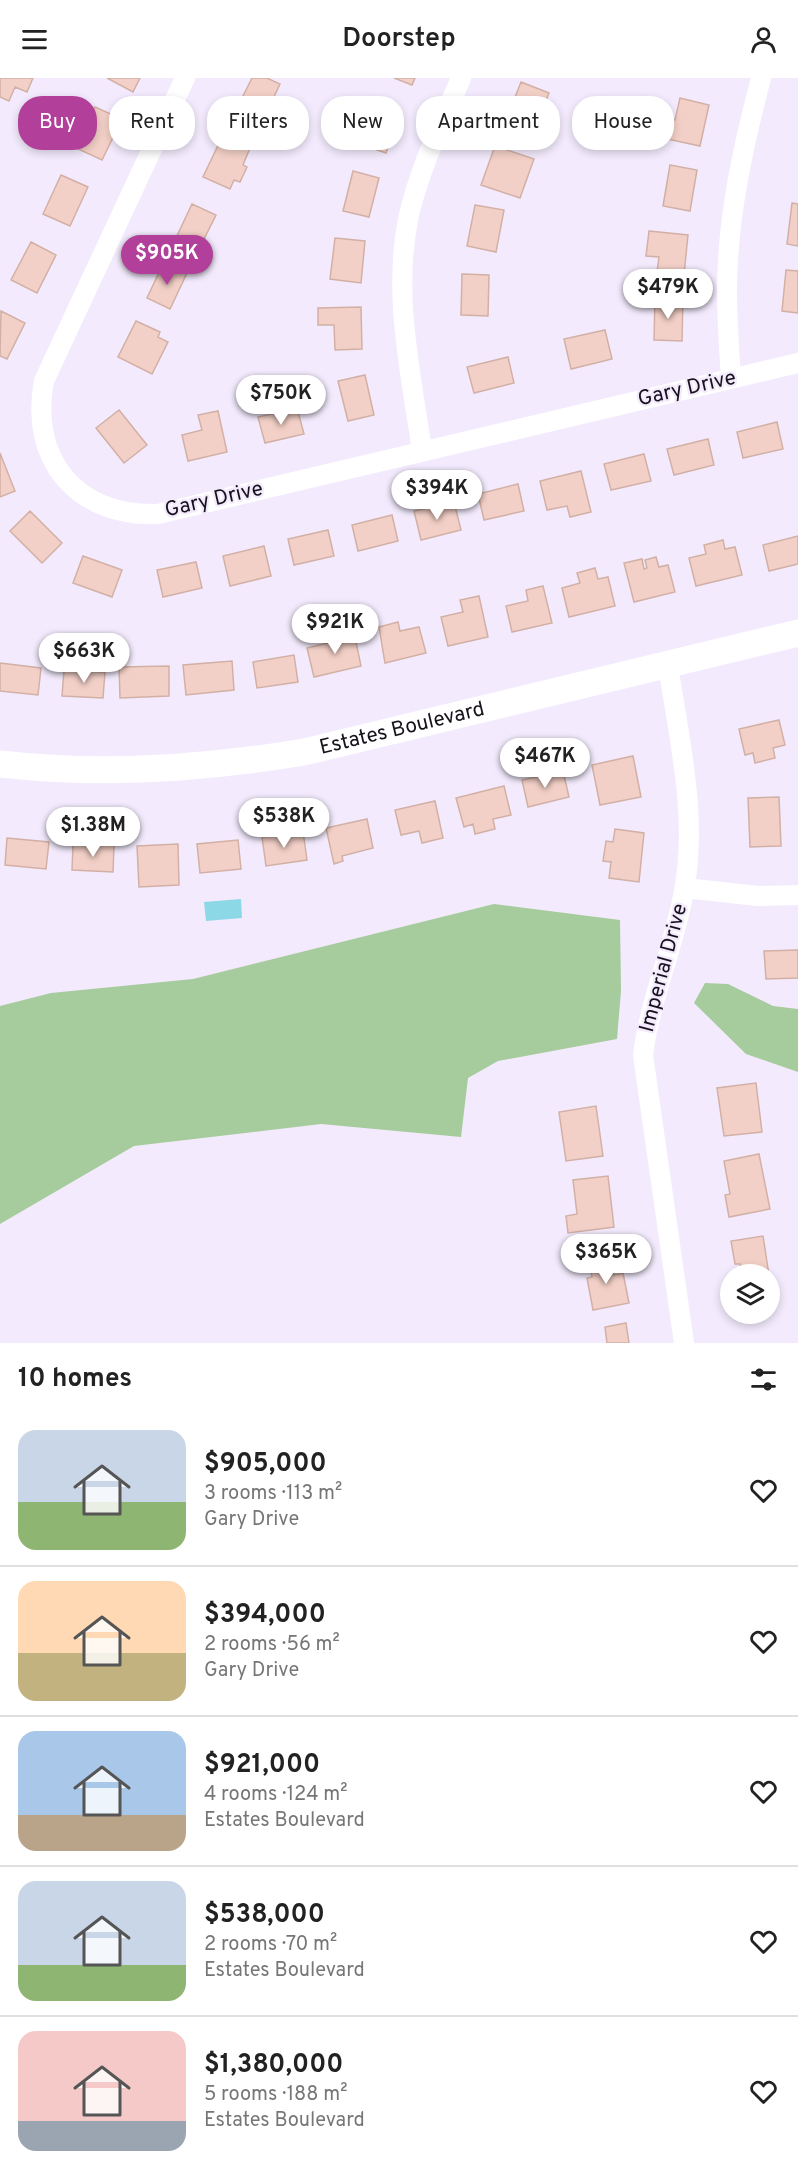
<!DOCTYPE html>
<meta charset="utf-8">
<style>
body{margin:0;font-family:Overpass,sans-serif;background:#f2f2f2;color:#222;height:100vh;display:flex;flex-direction:column;font-size:22px;white-space:nowrap}
*{box-sizing:border-box;margin:0}
p{font-size:20px;color:#767676}
.icon{flex:none;width:33px;height:33px;fill:none;stroke:currentColor;stroke-width:2;stroke-linecap:round;stroke-linejoin:round}
.map{position:relative;height:1265px;overflow:hidden}
.side{display:flex;flex-direction:column;background:#fff;flex:1}
.side>*{flex:none}
.guide{position:absolute;left:18px;top:18px;width:762px;height:54px;display:flex;gap:12px}
.controls{position:absolute;left:720px;top:1186px;display:grid;gap:12px}
.controls a{display:grid;place-items:center;width:60px;height:60px;border-radius:50%;background:#fff;box-shadow:0 3px 9px #0003;font-size:30px}
.price{position:absolute;translate:-50% -51px;padding:0 14px;border-radius:21px;background:#fff;color:#222;font-size:20px;line-height:39px;filter:drop-shadow(0 2px 3px #0008)}
.price::after{content:'';position:absolute;left:50%;top:36px;width:18px;height:14px;margin-left:-9px;background:inherit;clip-path:polygon(0 0,100% 0,50% 100%)}
.price.current{background:#b23f99;color:#fff}
ul{padding:0;list-style:none}
li{display:flex;align-items:center;gap:18px;height:150px;padding:0 18px}
li+li{border-top:2px solid #e0e0e0}
li span{display:grid;place-items:center;flex:none;width:168px;height:120px;border-radius:18px;color:#555}
li>.icon{margin-inline-start:auto}
span .icon{width:72px;height:72px;fill:#fffc;stroke-width:1}
li b{font-size:26px}
h2{display:flex;justify-content:space-between;align-items:center;height:72px;padding:0 18px;font-size:26px}
.pill{padding:0 21px;border-radius:24px;background:#fff;box-shadow:0 3px 9px #0003;font-size:21px;line-height:54px}
.pill.current{background:#b23f99;color:#fff}
header{display:flex;justify-content:space-between;align-items:center;height:78px;padding:0 18px;background:#fff;font-size:27px;font-weight:600}
.map>svg:first-child{display:block}
.green{fill:#a6cb9d}
.water{fill:#8cd8e6}
.building{fill:#f3d0c7;stroke:#d2b0a6;stroke-width:1.5}
.lines{fill:none;stroke-linecap:round;stroke-linejoin:round}
.street{stroke:#fff;stroke-width:20}
.secondary{stroke:#fff;stroke-width:27}
.labels{text-anchor:middle;dominant-baseline:central;stroke-width:4.5;stroke-linejoin:round;paint-order:stroke}
.street-label{font-size:21px;fill:#16111b;stroke:#f3ebfd}
</style>
<header><svg class="icon" aria-label="menu" viewBox="0 0 24 24"><path d="M4 6h16M4 12h16M4 18h16"/></svg>Doorstep<svg class="icon" aria-label="person" viewBox="0 0 24 24"><circle cx="12" cy="8" r="4"/><path d="M4 21q1-7 8-7t8 7"/></svg></header>
<div class="map">
<svg width="798" height="1265" viewBox="0 0 798 1265">
<rect width="100%" height="100%" fill="#f3ebfd"/>
<!-- green -->
<path class="green" d="M494 826 620 842 621 913 617 961 498 983 468 1000 461 1059 321 1046 134 1068 0 1146V928L51 915 193 901Z
M705 905 728 906 773 928 798 931V994L746 976 694 925Z"/>
<!-- water -->
<path class="water" d="M241 821 242 840 206 843 204 824Z"/>
<!-- building -->
<path class="building" d="M0 0H33L27 14 15 9 9 23 0 19Z
M107 0H140L133 14Z
M252 0H267L280 6 272 23 279 26 273 39 265 35 262 42 237 30Z
M394 0H415L412 7Z
M521 4 549 15 534 53 506 42Z
M680 20 709 27 700 68 658 59 662 40 675 42Z
M364 26 399 38 386 75 360 66 367 47 358 43Z
M95 29 122 41 102 82 76 70Z
M223 57 250 70 243 87 247 89 240 104 234 102 230 111 203 99Z
M495 68 534 81 520 120 481 107Z
M670 87 697 92 690 133 663 128Z
M353 93 379 100 369 139 343 133Z
M61 97 88 109 70 148 43 136Z
M792 125 798 126V168L787 166Z
M192 126 216 137 198 173 175 162Z
M475 127 504 132 496 174 467 168Z
M649 153 688 157 684 197 657 194 659 179 646 178Z
M335 160 365 163 361 205 330 201Z
M31 164 56 177 37 215 11 202Z
M164 184 187 195 170 231 147 220Z
M786 192 798 193V235L782 233Z
M462 196 489 197 488 238 461 237Z
M655 220 683 221 682 263 654 262Z
M361 229 362 271 335 272 334 247H318V230Z
M1 233 25 245 7 281 0 278Z
M136 243 160 254 158 259 168 264 152 296 118 279Z
M605 252 612 281 571 291 564 261Z
M508 279 514 305 474 315 467 289Z
M365 297 374 337 348 343 338 303Z
M297 330 304 356 265 365 258 339Z
M119 332 147 367 124 385 96 350Z
M218 333 227 374 188 383 182 357 202 352 198 337Z
M777 344 783 371 743 380 737 354Z
M708 361 714 387 674 397 667 371Z
M0 375 15 413 0 419Z
M644 376 651 403 611 412 604 386Z
M581 393 591 434 570 439 567 428 547 432 540 403Z
M518 406 524 433 484 442 478 416Z
M454 424 461 452 421 462 414 433Z
M30 433 62 465 42 485 10 453Z
M392 437 398 463 358 473 352 447Z
M328 452 334 478 294 487 288 461Z
M798 458V486L769 493 763 467Z
M723 462 725 471 735 469 742 497 696 508 689 480 706 476 704 467Z
M264 468 271 498 230 508 223 478Z
M83 478 122 492 112 519 73 505Z
M656 479 659 489 668 487 675 514 634 524 624 485 642 481 644 491 647 490 645 482Z
M196 484 202 510 163 519 157 492Z
M595 490 598 501 608 499 615 528 569 539 562 510 580 505 577 495Z
M543 508 552 545 512 554 506 528 528 523 526 512Z
M479 518 488 559 448 568 441 539 463 534 460 522Z
M398 544 400 553 419 549 426 575 385 585 379 549Z
M345 550 348 561 355 559 361 588 314 599 307 570 332 564 329 554Z
M294 577 298 604 257 610 253 584Z
M232 583 234 612 186 617 183 587Z
M0 585 41 590 38 617 0 613Z
M169 588V618L120 620 119 589Z
M64 592 105 594 103 620 62 618Z
M779 642 785 667 773 670 775 680 755 685 753 675 745 677 739 651Z
M633 678 641 719 600 727 592 687Z
M563 693 569 719 528 729 522 702Z
M504 708 511 737 493 741 495 751 475 756 473 746 464 749 456 720Z
M779 719 781 768 750 769 748 720Z
M435 723 443 760 422 765 419 753 401 757 395 732Z
M367 741 373 770 342 778 343 783 334 786 326 750Z
M615 751 644 755 639 804 609 800 611 784 603 783 606 763 613 764Z
M303 753 307 782 266 788 262 759Z
M7 760 49 764 46 791 5 787Z
M238 762 241 791 200 795 197 766Z
M73 766 114 767 113 794 72 792Z
M178 766 179 807 139 809 137 768Z
M798 872V900L766 901 764 873Z
M756 1005 762 1054 724 1058 717 1010Z
M596 1028 603 1078 566 1083 559 1034Z
M759 1076 770 1131 729 1139 725 1117 730 1116 724 1083Z
M608 1098 614 1149 568 1155 566 1138 577 1136 573 1102Z
M763 1158 769 1197H742L740 1186H735L731 1163Z
M611 1178 614 1197 623 1195 629 1225 593 1232 587 1200 592 1199 589 1182Z
M626 1245 629 1265H607L605 1249Z"/>
<g class="lines">
<!-- street -->
<path class="street" d="M185 0 44 303C29 382 77 439 158 436L798 285
M731 300C729 271 727 242 727 213 727 141 743 69 761 0
M422 373C411 295 392 215 409 137 420 89 442 45 461 0
M668 587C679 661 698 738 684 813 674 869 650 921 643 977L684 1265
M685 810 758 818 798 817"/>
<!-- secondary -->
<path class="secondary" id="s1" d="M0 686C103 698 203 691 304 674L798 555"/>
</g>
<g class="labels">
<!-- street labels -->
<g class="street-label">
<text transform="translate(687 311) rotate(-13)">Gary Drive</text>
<text transform="translate(214 422) rotate(-13)">Gary Drive</text>
<text stroke="none"><textPath href="#s1" startOffset="406">Estates Boulevard</textPath></text>
<text transform="translate(664 890) rotate(-75)">Imperial Drive</text>
</g>
</g>
</svg>
<div class="controls">
<a><svg class="icon" aria-label="layers" viewBox="0 0 24 24"><path d="M12 4l9 5-9 5-9-5zM3 14l9 5 9-5"/></svg></a>
</div>
<b class="price current" style="left:167px;top:208px">$905K</b>
<b class="price" style="left:668px;top:242px">$479K</b>
<b class="price" style="left:281px;top:348px">$750K</b>
<b class="price" style="left:437px;top:443px">$394K</b>
<b class="price" style="left:335px;top:577px">$921K</b>
<b class="price" style="left:84px;top:606px">$663K</b>
<b class="price" style="left:545px;top:711px">$467K</b>
<b class="price" style="left:284px;top:771px">$538K</b>
<b class="price" style="left:93px;top:780px">$1.38M</b>
<b class="price" style="left:606px;top:1207px">$365K</b>
<div class="guide">
<a class="pill current">Buy</a>
<a class="pill">Rent</a>
<a class="pill">Filters</a>
<a class="pill">New</a>
<a class="pill">Apartment</a>
<a class="pill">House</a>
</div>
</div>
<section class="side">
<h2>10 homes<svg class="icon" aria-label="filters" viewBox="0 0 24 24"><path d="M4 7h16M4 17h16"/><circle cx="9" cy="7" r="2"/><circle cx="15" cy="17" r="2"/></svg></h2>
<ul>
<li><span style="background:linear-gradient(#c9d6e8 60%,#8fb573 0)"><svg class="icon" aria-label="home" viewBox="0 0 24 24"><path d="M3 11l9-7 9 7M6 9v11h12V9"/></svg></span><div><b>$905,000</b><p>3 rooms · 113 m²</p><p>Gary Drive</p></div><svg class="icon" aria-label="heart" viewBox="0 0 24 24"><path d="M12 20l-8-8c-3-5 5-10 8-4 3-6 11-1 8 4z"/></svg></li>
<li><span style="background:linear-gradient(#ffd9b3 60%,#c2b280 0)"><svg class="icon" aria-label="home" viewBox="0 0 24 24"><path d="M3 11l9-7 9 7M6 9v11h12V9"/></svg></span><div><b>$394,000</b><p>2 rooms · 56 m²</p><p>Gary Drive</p></div><svg class="icon" aria-label="heart" viewBox="0 0 24 24"><path d="M12 20l-8-8c-3-5 5-10 8-4 3-6 11-1 8 4z"/></svg></li>
<li><span style="background:linear-gradient(#a9c7e8 70%,#b9a48a 0)"><svg class="icon" aria-label="home" viewBox="0 0 24 24"><path d="M3 11l9-7 9 7M6 9v11h12V9"/></svg></span><div><b>$921,000</b><p>4 rooms · 124 m²</p><p>Estates Boulevard</p></div><svg class="icon" aria-label="heart" viewBox="0 0 24 24"><path d="M12 20l-8-8c-3-5 5-10 8-4 3-6 11-1 8 4z"/></svg></li>
<li><span style="background:linear-gradient(#c9d6e8 70%,#8fb573 0)"><svg class="icon" aria-label="home" viewBox="0 0 24 24"><path d="M3 11l9-7 9 7M6 9v11h12V9"/></svg></span><div><b>$538,000</b><p>2 rooms · 70 m²</p><p>Estates Boulevard</p></div><svg class="icon" aria-label="heart" viewBox="0 0 24 24"><path d="M12 20l-8-8c-3-5 5-10 8-4 3-6 11-1 8 4z"/></svg></li>
<li><span style="background:linear-gradient(#f6c9c9 75%,#9aa5b1 0)"><svg class="icon" aria-label="home" viewBox="0 0 24 24"><path d="M3 11l9-7 9 7M6 9v11h12V9"/></svg></span><div><b>$1,380,000</b><p>5 rooms · 188 m²</p><p>Estates Boulevard</p></div><svg class="icon" aria-label="heart" viewBox="0 0 24 24"><path d="M12 20l-8-8c-3-5 5-10 8-4 3-6 11-1 8 4z"/></svg></li>
</ul>
</section>
